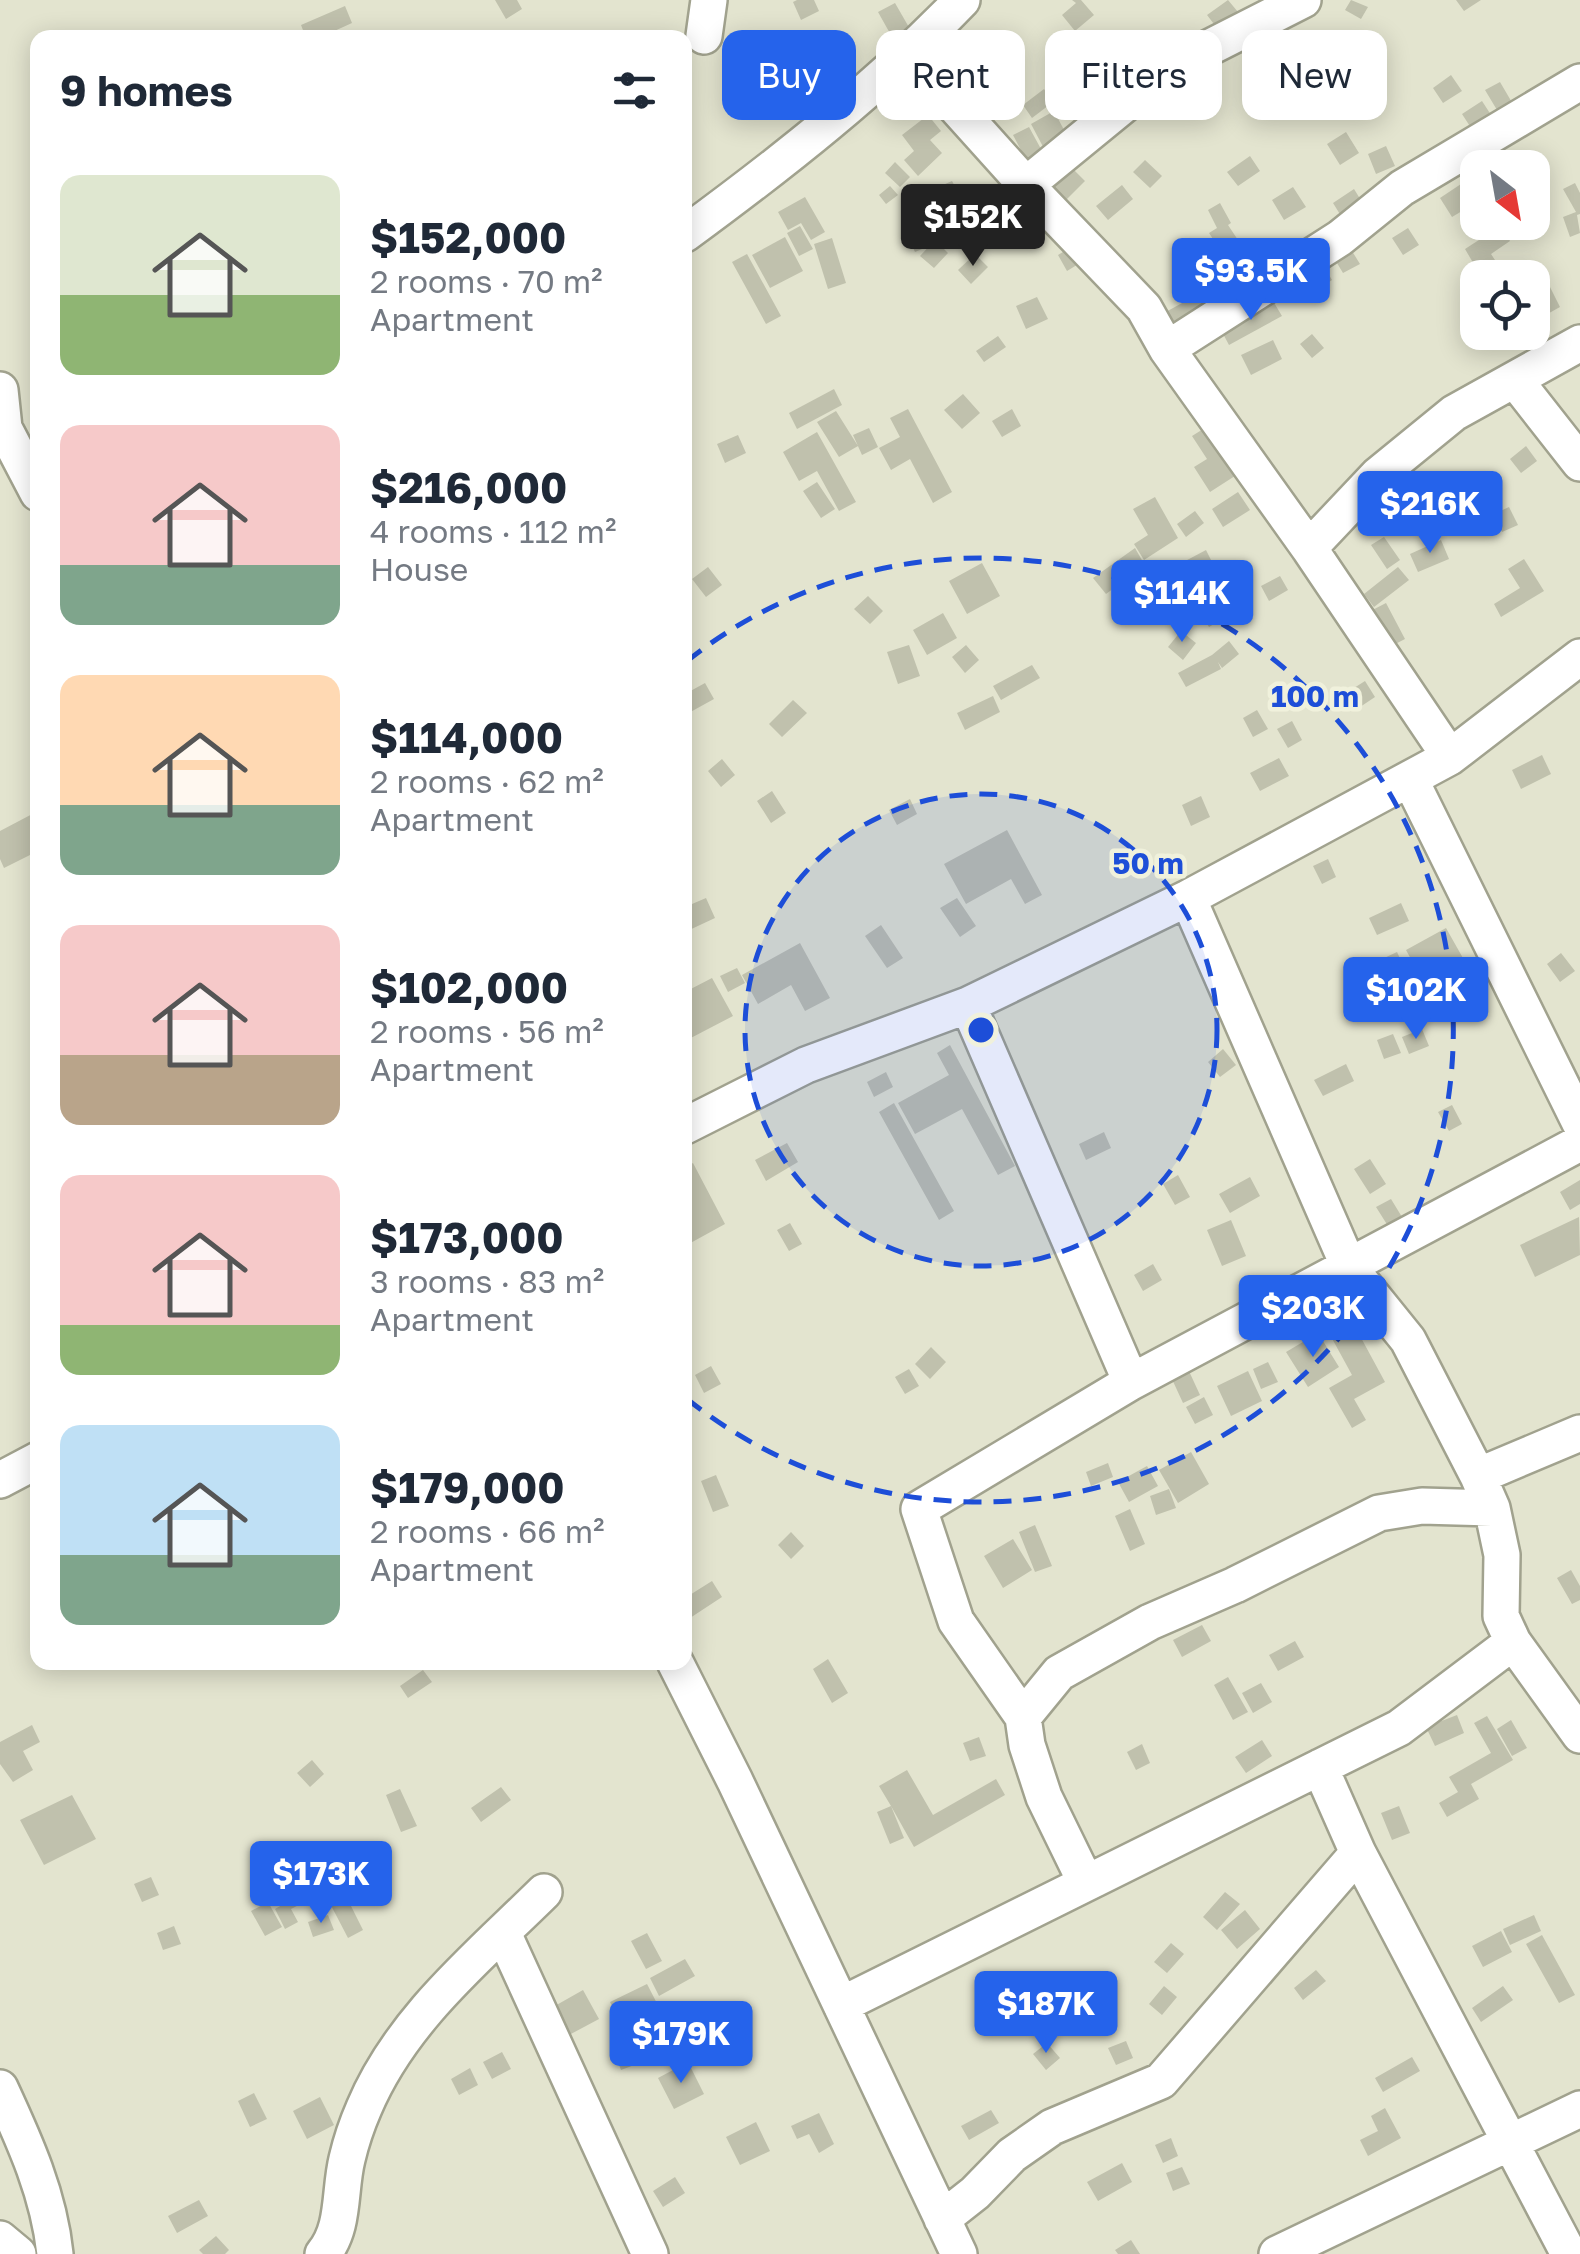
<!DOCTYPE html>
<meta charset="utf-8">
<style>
body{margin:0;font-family:"Golos Text",sans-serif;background:#f6f6f7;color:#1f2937;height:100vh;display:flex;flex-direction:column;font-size:38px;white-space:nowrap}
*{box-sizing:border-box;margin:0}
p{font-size:32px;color:#747a83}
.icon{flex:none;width:55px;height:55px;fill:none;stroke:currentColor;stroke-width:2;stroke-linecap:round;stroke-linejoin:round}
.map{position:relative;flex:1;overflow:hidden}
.sheet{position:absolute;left:30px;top:30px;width:662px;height:1640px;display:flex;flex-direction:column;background:#fff;border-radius:20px;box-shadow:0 5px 25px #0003}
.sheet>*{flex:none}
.hud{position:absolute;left:722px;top:30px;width:708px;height:90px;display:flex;gap:20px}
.needle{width:65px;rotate:149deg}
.fabs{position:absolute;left:1460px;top:150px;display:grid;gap:20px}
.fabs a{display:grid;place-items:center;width:90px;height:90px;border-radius:20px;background:#fff;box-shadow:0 5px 25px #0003;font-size:50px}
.price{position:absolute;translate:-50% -85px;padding:0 22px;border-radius:10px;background:#2563eb;color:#fff;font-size:32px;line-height:65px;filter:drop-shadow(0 2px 5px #0008)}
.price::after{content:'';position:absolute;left:50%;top:60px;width:30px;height:22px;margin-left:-15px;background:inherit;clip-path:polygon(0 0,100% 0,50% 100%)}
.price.selected{background:#222;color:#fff}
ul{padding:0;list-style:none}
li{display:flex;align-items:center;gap:30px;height:250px;padding:0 30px}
li span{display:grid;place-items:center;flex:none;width:280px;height:200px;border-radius:20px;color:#555}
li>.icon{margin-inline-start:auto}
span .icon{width:120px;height:120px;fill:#fffc;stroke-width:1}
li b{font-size:42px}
h2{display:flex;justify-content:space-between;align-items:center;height:120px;padding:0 30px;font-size:42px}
.chip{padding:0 35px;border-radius:20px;background:#fff;box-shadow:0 5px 25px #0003;font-size:35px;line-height:90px}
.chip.selected{background:#2563eb;color:#fff}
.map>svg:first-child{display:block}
.building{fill:#c0c1ad}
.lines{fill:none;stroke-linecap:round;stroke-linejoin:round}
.street-casing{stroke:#a1a28e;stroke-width:40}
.street{stroke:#fff;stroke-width:35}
.ring{fill:none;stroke:#1d4ed8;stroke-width:5;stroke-dasharray:18 12}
.centre{fill:#1d4ed8;stroke:#f0f1dc;stroke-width:5}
.ring-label{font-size:30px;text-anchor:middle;font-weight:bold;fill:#1d4ed8;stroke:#f0f1dc;stroke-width:9;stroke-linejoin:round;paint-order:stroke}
</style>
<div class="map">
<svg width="1580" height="2254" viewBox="0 0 1580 2254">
<rect width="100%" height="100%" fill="#e3e4cf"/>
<!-- building -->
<path class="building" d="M495 0H517L522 9 506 19Z
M797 0H814L819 11 801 20 793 2Z
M1072 0H1081L1094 15 1075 31 1062 15 1076 3Z
M1228 0 1238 12 1217 28 1207 15Z
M1351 0 1368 7 1361 19 1345 10Z
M1456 0H1481L1464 11Z
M895 3 918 43 901 53 878 12Z
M345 6 352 23 319 38H306L301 25Z
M1262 10 1282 39 1267 49 1247 19Z
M808 50 822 73 793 92 778 70Z
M1451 75 1462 91 1443 103 1433 88Z
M1500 82 1517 111 1503 120 1485 90Z
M1044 89 1053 102 1032 118 1023 105Z
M1482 101 1495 121 1475 134 1462 114Z
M1054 111 1072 145 1049 158 1031 124Z
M928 115 941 131 930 140 942 153 918 176 904 160 914 151 902 135Z
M1029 127 1047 160 1031 169 1013 135Z
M1346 132 1359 153 1340 165 1327 144Z
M1386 146 1395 166 1376 174 1368 154Z
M1489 152 1497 168H1478V177L1470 162Z
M1250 156 1260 171 1238 186 1227 172Z
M1145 160 1162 176 1150 188 1133 172Z
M895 162 910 177 900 187 885 173Z
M1071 167 1085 181 1066 200 1052 186Z
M952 181 958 192 940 201 934 189Z
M1464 182 1477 202 1452 217 1440 198Z
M1575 183 1580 193V214L1577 215 1580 233 1570 237 1563 217 1576 212 1563 189Z
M1122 185 1133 199 1108 220 1096 206Z
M890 186 898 195 886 204 879 195Z
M1293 187 1306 207 1284 220 1272 200Z
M1354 189 1367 210 1346 224 1333 203Z
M991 195 1001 214 985 222 976 203Z
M805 197 825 232 811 240 801 223 788 230 778 212Z
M1220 203 1231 223 1228 225 1240 243 1223 254 1209 233 1217 228 1208 210Z
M1498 222 1510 241 1491 254 1501 269 1482 278 1465 249 1482 238 1479 234Z
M800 226 813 249 799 256 787 233Z
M919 226 929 246 915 252 906 233Z
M1408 228 1419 245 1403 255 1392 238Z
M785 237 803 271 770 288 752 255Z
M832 238 846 283 828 289 814 244Z
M935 240 948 253 934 268 920 256Z
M1347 243 1360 264 1343 273 1331 253Z
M1076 244 1085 260 1067 271 1058 255Z
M747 254 781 316 766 324 732 262Z
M975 254 988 267 971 284 958 270Z
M1215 259 1227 276 1213 285 1202 269Z
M1322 263 1332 280 1299 302 1288 286Z
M1549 285 1560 307 1542 317 1532 293Z
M1204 291 1212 306 1162 335 1153 319Z
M1037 297 1048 319 1026 329 1016 306Z
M1273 301 1282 316 1229 345 1221 330Z
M1312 334 1324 348 1312 358 1300 344Z
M998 336 1006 347 984 362 976 351Z
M1273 340 1282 359 1251 375 1241 355Z
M834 389 842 405 797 429 789 413Z
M963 394 980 413 962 429 944 410Z
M908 409 952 492 933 503 910 459 891 470 879 448 900 437 890 418Z
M1012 409 1021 426 1002 437 992 421Z
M836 411 858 446 839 457 817 422Z
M1208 426 1238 474 1210 492 1194 467 1207 459 1192 436Z
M869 428 878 447 862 455 853 435Z
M817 432 856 502 839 511 817 471 799 481 783 452Z
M738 435 746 453 725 463 717 444Z
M1526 446 1537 461 1521 473 1510 459Z
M817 482 835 509 821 518 803 491Z
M1238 492 1250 510 1223 527 1212 509Z
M1155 497 1178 538 1144 560 1134 544 1148 535 1133 509Z
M1509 507 1518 525 1502 532 1494 514Z
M1195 511 1204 523 1186 537 1177 524Z
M1384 537 1400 560 1387 569 1371 545Z
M1441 540 1449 559 1418 572 1410 554Z
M1135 548 1143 562 1123 574 1126 579 1106 594 1093 578Z
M1206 550 1215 568 1184 584 1174 567Z
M1524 559 1544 591 1501 617 1494 604 1520 588 1508 569Z
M982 563 1000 596 967 614 949 581Z
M708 567 722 585 706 597 692 579Z
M1398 567 1409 580 1374 607 1364 594Z
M1152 571 1165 585 1136 611 1123 597Z
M1217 575 1226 589 1201 605 1192 592Z
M1280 576 1288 590 1269 601 1261 586Z
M868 596 883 611 870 624 854 609Z
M1229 599 1236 611 1209 627 1202 615Z
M1386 603 1405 639 1378 653 1359 617Z
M943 613 957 638 927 655 913 630Z
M1181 631 1196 643 1183 660 1168 647Z
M1229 641 1239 654 1222 668 1218 662 1221 669 1186 687 1178 673 1212 655Z
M909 645 920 676 898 684 887 652Z
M966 645 979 660 965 673 952 657Z
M1032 665 1040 678 1001 700 993 686Z
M1365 681 1375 697 1354 711 1343 695Z
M705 683 714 699 685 715V694Z
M993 696 1000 712 965 730 957 713Z
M793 700 807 713 782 737 769 724Z
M1257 710 1268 729 1253 737 1243 718Z
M1292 721 1302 740 1288 748 1277 729Z
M1542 755 1551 774 1521 789 1512 770Z
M1279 758 1289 776 1260 791 1250 773Z
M722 759 735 775 721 787 708 771Z
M772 791 786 813 771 823 757 801Z
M1201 796 1210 817 1191 826 1182 805Z
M910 799 917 814 897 825 889 810Z
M38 811V851L4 868 0 859V831Z
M1007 830 1042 895 1025 904 1011 879 966 904 944 864Z
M1328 859 1336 877 1322 884 1313 866Z
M706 898 715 918 685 932V907Z
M957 898 976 926 960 937 940 908Z
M1401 903 1409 921 1377 935 1369 918Z
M881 925 903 958 887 968 865 936Z
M1446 928 1468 967 1450 977 1440 959 1418 972 1406 950Z
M800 943 830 998 805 1011 791 985 758 1004 742 975Z
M1397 952 1406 971 1371 986 1363 968Z
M1561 953 1575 971 1560 982 1547 964Z
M737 968 745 983 728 992 720 976Z
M712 978 733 1016 685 1041V992Z
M1388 987 1398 1005 1369 1021 1359 1002Z
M1422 1029 1429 1046 1409 1054 1402 1037Z
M1393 1034 1401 1053 1384 1059 1377 1040Z
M950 1045 1015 1166 998 1175 962 1109 915 1134 898 1103 949 1075 937 1053Z
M1223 1049 1236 1065 1220 1077 1208 1062Z
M1346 1064 1354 1081 1323 1096 1314 1080Z
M886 1072 893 1087 874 1097 867 1082Z
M894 1103 954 1211 939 1220 879 1112Z
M1452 1105 1462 1124 1449 1131 1438 1112Z
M1104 1132 1111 1148 1086 1160 1079 1144Z
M787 1143 798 1162 766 1181 755 1160Z
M1370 1159 1386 1184 1370 1194 1354 1169Z
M693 1163 725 1224 685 1246V1194L689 1191 685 1184V1167Z
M1178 1175 1190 1197 1175 1205 1163 1184Z
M1250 1177 1260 1196 1230 1213 1219 1194Z
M1580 1180V1204L1570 1210 1560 1192Z
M1391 1199 1402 1217 1388 1226 1376 1207Z
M1579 1217 1580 1255 1535 1277 1520 1245Z
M1231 1220 1246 1256 1222 1266 1207 1230Z
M790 1223 802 1244 789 1251 777 1230Z
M1153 1264 1162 1280 1143 1291 1134 1275Z
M1340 1299 1385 1382 1354 1399 1366 1420 1352 1428 1329 1388 1352 1375 1317 1311Z
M1318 1333 1339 1367 1308 1387 1286 1352Z
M931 1347 946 1362 930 1379 915 1364Z
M1268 1362 1278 1382 1261 1389 1253 1369Z
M711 1366 721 1384 704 1393 695 1375Z
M909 1369 919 1386 905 1394 895 1377Z
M1188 1369 1200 1395 1183 1403 1171 1377Z
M1248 1371 1262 1401 1231 1416 1217 1386Z
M1204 1397 1213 1415 1195 1424 1186 1407Z
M1191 1452 1209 1484 1178 1503 1159 1470Z
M1108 1463 1113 1477 1091 1486 1086 1472Z
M1147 1466 1158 1486 1129 1502 1118 1482Z
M716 1475 729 1506 713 1512 701 1481Z
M1169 1489 1176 1508 1156 1515 1150 1496Z
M1130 1509 1145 1544 1130 1551 1115 1516Z
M1035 1525 1052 1566 1035 1572 1019 1532Z
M791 1532 804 1546 791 1559 778 1545Z
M1013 1539 1032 1570 1003 1588 984 1556Z
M1571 1570 1580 1586V1600L1572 1604 1557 1578Z
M712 1581 722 1597 690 1618 685 1610V1598Z
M1202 1625 1211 1641 1182 1657 1173 1640Z
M1295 1641 1304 1657 1278 1671 1269 1655Z
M828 1659 848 1693 832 1703 813 1669Z
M423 1670 432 1682 408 1698 400 1686Z
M1228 1677 1248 1712 1233 1720 1214 1685Z
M1261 1683 1272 1702 1253 1713 1242 1693Z
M1457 1715 1464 1733 1435 1746 1426 1727Z
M1487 1716 1513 1760 1471 1784 1479 1799 1447 1817 1439 1803 1458 1792 1449 1777 1491 1753 1474 1723Z
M1511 1720 1527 1748 1512 1756 1497 1729Z
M32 1725 40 1742 23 1751 33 1770 13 1782 0 1764V1742Z
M979 1737 986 1756 970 1761 963 1743Z
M1262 1740 1272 1756 1246 1773 1235 1757Z
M1142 1744 1150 1763 1136 1770 1127 1752Z
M312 1760 324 1774 310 1787 297 1773Z
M907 1770 933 1815 996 1779 1005 1795 914 1847 891 1806 904 1838 890 1844 877 1812 891 1806 879 1786Z
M501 1787 511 1800 481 1822 471 1808Z
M400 1789 417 1826 401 1832 386 1795Z
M72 1795 96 1839 44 1865 20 1820Z
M1399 1806 1410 1833 1392 1840 1381 1813Z
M345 1847 352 1861 334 1870 327 1855Z
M333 1870 363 1930 348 1938 324 1892 291 1909 298 1922 285 1929 275 1909 287 1902 284 1895Z
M151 1877 159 1895 142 1902 134 1884Z
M1225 1892 1240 1904 1217 1930 1203 1917Z
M268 1902 282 1927 265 1936 251 1911Z
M1245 1910 1260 1929 1237 1949 1221 1930Z
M328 1915 334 1930 313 1937 308 1922Z
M1534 1915 1541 1931 1510 1945 1503 1929Z
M174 1926 181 1944 163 1950 157 1933Z
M1501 1931 1512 1952 1483 1967 1472 1946Z
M647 1933 662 1961 646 1969 631 1941Z
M1542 1935 1575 1995 1559 2003 1526 1944Z
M1171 1943 1184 1954 1167 1973 1154 1962Z
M685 1959 695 1976 659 1996 650 1978Z
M1316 1970 1326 1981 1303 2000 1294 1988Z
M647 1984 664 2017 627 2036 610 2002Z
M1164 1986 1177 1997 1162 2015 1149 2004Z
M1503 1986 1513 2000 1481 2022 1472 2008Z
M583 1990 599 2019 569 2035 553 2007Z
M1126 2041 1133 2058 1116 2065 1108 2048Z
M628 2043 637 2064 621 2070 613 2049Z
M1047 2043 1060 2058 1046 2070 1033 2054Z
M502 2052 511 2069 492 2079 483 2062Z
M1412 2057 1420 2071 1383 2092 1375 2078Z
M688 2062 704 2094 674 2109 658 2078Z
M470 2068 478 2085 459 2095 451 2079Z
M254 2093 267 2119 250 2127 238 2101Z
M320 2097 334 2125 307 2139 293 2111Z
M1385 2108 1401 2138 1368 2156 1360 2140 1378 2131 1371 2116Z
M991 2110 999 2123 969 2140 961 2126Z
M819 2113 834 2144 819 2153 809 2134 797 2139 791 2126Z
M756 2122 770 2151 740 2165 726 2137Z
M1171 2138 1178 2156 1163 2163 1155 2145Z
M1122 2163 1132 2182 1098 2201 1087 2182Z
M1182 2167 1190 2184 1173 2191 1166 2173Z
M675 2177 685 2193 663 2207 653 2191Z
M199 2200 208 2216 177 2233 168 2216Z
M216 2236 229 2250 225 2254H203L199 2250Z
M1131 2240 1140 2254H1118L1115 2250Z"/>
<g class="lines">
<!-- street casing -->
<g class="street-casing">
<path id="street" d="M704 36 709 0
M909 55 1026 185 1144 308 1167 349 1309 548 1450 757
M1026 185 1169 68 1303 0
M685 234C783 162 877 88 962 0
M1167 349 1340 238 1402 188 1580 82
M1515 380 1580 463
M0 390 4 428 38 493
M1309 548 1378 475 1454 413 1580 343
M1410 779 1580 1123
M1188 898 1349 1267 1408 1340 1478 1476 1492 1508 1502 1555 1501 1616 1513 1642 1580 1735
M968 1005 1131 1382
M685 1126 806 1065 968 1005 1188 898 1450 757 1580 657
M1478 1476 1580 1433
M0 1480 38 1460
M675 1662 735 1781 959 2254
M1023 1717 1059 1673 1150 1622 1235 1585 1379 1513 1422 1506 1492 1508
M1320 1767 1358 1853 1569 2254
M1086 1883 1044 1797 1027 1745 1023 1717 956 1621 919 1509 1131 1382 1580 1143
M503 1933 650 2254
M841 2005 1399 1728 1513 1642
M0 2088C25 2142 49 2195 55 2254
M942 2219 975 2193 1012 2155 1052 2127 1161 2081 1358 1853
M0 2239 18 2254
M323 2254C345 2228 339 2191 347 2159 351 2142 357 2124 364 2108 401 2020 477 1958 544 1892
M1277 2254 1580 2109"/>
</g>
<!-- street -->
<use href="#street" class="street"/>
</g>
<!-- distance rings -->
<circle cx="981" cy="1030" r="236" fill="#1d4ed8" fill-opacity=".12"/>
<g class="ring">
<circle cx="981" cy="1030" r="236"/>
<path d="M687 661A472 472 0 1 1 687 1399"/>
</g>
<circle cx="981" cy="1030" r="15" class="centre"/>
<g class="ring-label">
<text x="1315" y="707">100 m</text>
<text x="1148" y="874">50 m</text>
</g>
</svg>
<div class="fabs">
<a><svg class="needle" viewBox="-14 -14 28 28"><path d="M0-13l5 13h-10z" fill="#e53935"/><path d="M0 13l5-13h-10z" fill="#747a83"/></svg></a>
<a><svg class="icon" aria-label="locate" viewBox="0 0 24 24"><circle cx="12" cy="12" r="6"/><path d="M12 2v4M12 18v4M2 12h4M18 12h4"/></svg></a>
</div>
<b class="price selected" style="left:973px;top:269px">$152K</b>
<b class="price" style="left:1251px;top:323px">$93.5K</b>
<b class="price" style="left:1430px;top:556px">$216K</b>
<b class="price" style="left:1182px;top:645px">$114K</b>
<b class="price" style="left:1416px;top:1042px">$102K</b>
<b class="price" style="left:1313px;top:1360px">$203K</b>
<b class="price" style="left:321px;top:1926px">$173K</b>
<b class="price" style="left:1046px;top:2056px">$187K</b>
<b class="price" style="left:681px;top:2086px">$179K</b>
<div class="hud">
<a class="chip selected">Buy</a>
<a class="chip">Rent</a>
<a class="chip">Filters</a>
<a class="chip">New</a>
</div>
<section class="sheet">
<h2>9 homes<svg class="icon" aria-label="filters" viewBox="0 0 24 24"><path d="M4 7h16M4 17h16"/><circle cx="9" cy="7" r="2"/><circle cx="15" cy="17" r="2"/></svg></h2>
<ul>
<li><span style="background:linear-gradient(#dfe7d0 60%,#8fb573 0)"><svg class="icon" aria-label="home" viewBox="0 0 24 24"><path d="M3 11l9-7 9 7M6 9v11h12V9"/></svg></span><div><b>$152,000</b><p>2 rooms · 70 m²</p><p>Apartment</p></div></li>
<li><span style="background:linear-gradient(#f6c9c9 70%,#7fa58c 0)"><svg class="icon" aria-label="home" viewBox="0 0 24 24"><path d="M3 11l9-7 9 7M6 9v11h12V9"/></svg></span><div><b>$216,000</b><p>4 rooms · 112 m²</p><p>House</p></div></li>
<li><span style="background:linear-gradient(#ffd9b3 65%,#7fa58c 0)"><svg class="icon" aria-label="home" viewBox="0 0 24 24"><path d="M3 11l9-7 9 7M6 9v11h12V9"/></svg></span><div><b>$114,000</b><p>2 rooms · 62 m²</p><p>Apartment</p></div></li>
<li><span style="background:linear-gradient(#f6c9c9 65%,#b9a48a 0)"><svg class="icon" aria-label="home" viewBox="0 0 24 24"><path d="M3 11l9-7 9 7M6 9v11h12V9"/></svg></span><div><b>$102,000</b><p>2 rooms · 56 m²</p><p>Apartment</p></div></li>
<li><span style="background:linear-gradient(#f6c9c9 75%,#8fb573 0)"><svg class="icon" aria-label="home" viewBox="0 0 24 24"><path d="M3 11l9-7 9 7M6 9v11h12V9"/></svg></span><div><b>$173,000</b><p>3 rooms · 83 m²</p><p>Apartment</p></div></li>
<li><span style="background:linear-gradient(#bfe0f5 65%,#7fa58c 0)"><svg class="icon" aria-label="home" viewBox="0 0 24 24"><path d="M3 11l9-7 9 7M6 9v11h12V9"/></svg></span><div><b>$179,000</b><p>2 rooms · 66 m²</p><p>Apartment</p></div></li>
</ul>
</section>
</div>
